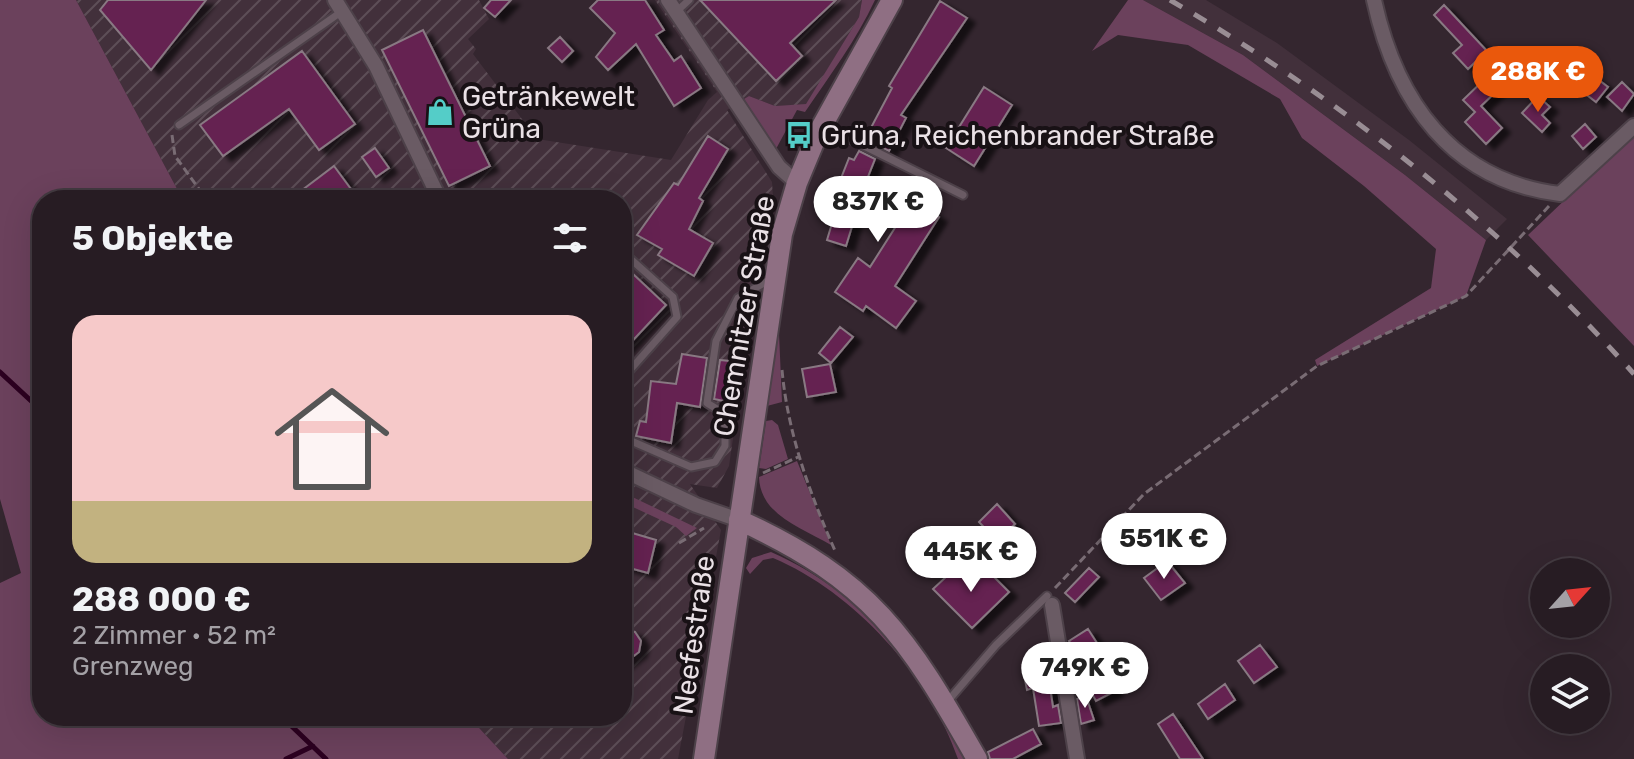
<!DOCTYPE html>
<html lang="de">
<meta charset="utf-8">
<style>
body{margin:0;font-family:Rubik,sans-serif;background:#2f252b;color:#f1f3f6;height:100vh;display:flex;flex-direction:column;font-size:30px;white-space:nowrap}
*{box-sizing:border-box;margin:0}
p{font-size:26px;color:#a4a1a6}
.icon{flex:none;width:44px;height:44px;fill:none;stroke:currentColor;stroke-width:2;stroke-linecap:round;stroke-linejoin:round}
.map{position:relative;flex:1;overflow:hidden}
.sheet{position:absolute;left:32px;top:190px;width:600px;height:536px;display:flex;flex-direction:column;background:#271c23;border-radius:32px;box-shadow:0 8px 32px #0002,0 0 0 2px #433a41}
.sheet>*{flex:none}
.needle{width:52px;rotate:63deg}
.controls{position:absolute;left:1530px;top:558px;display:grid;gap:16px}
.controls a{display:grid;place-items:center;width:80px;height:80px;border-radius:50%;background:#271c23;box-shadow:0 8px 32px #0002,0 0 0 2px #433a41;font-size:40px}
.price{position:absolute;translate:-50% -68px;padding:0 18px;border-radius:28px;background:#fff;color:#222;font-size:26px;line-height:52px;filter:drop-shadow(0 2px 4px #0008)}
.price::after{content:'';position:absolute;left:50%;top:48px;width:24px;height:18px;margin-left:-12px;background:inherit;clip-path:polygon(0 0,100% 0,50% 100%)}
.price.current{background:#ea580c;color:#fff}
ul{padding:0;list-style:none}
li{display:grid;align-content:center;gap:16px;height:424px;padding:0 40px}
li span{display:grid;place-items:center;height:248px;border-radius:24px;color:#555}
li>.icon{margin-inline-start:auto}
span .icon{width:144px;height:144px;fill:#fffc;stroke-width:1}
li b{font-size:34px}
h2{display:flex;justify-content:space-between;align-items:center;height:96px;padding:0 40px;font-size:34px}
.map>svg:first-child{display:block}
.built{fill:#42303b}
.industrial{fill:url(#industrial-furrows)}
.green{fill:#6b415c}
.lines{fill:none;stroke-linecap:round;stroke-linejoin:round}
.stream{stroke:#2c0020;stroke-width:5}
.building{fill:#652251;stroke:#897983;stroke-width:2;filter:url(#shadow)}
.lane-casing{stroke:#4d4149;stroke-width:11}
.street-casing{stroke:#4d4149;stroke-width:18}
.secondary-casing{stroke:#4d4149;stroke-width:24}
.path{stroke:#796c74;stroke-width:3;stroke-dasharray:8 4;stroke-linecap:butt}
.lane{stroke:#6a5b64;stroke-width:7}
.street{stroke:#6a5b64;stroke-width:14}
.secondary{stroke:#8f6f83;stroke-width:20}
.rail{stroke:#998d94;stroke-width:5;stroke-dasharray:14 14;stroke-linecap:butt}
.labels{text-anchor:middle;dominant-baseline:central;stroke-width:8;stroke-linejoin:round;paint-order:stroke}
.poi-label{font-size:28px;fill:#eae1e6;stroke:#181115;text-anchor:start}
.street-label{font-size:28px;fill:#eae1e6;stroke:#181115}
</style>
<div class="map">
<svg width="1634" height="759" viewBox="0 0 1634 759">
<defs>
<pattern id="industrial-furrows" width="10" height="10" patternUnits="userSpaceOnUse" patternTransform="scale(2)"><rect width="10" height="10" fill="#42303b"/><path d="M-1 1l2-2M0 10L10 0M9 11l2-2" fill="none" stroke="#5d4e57"/></pattern>
<filter id="shadow"><feDropShadow dx="8" dy="5" stdDeviation="2" flood-color="#0009"/></filter>
</defs>
<rect width="100%" height="100%" fill="#34262f"/>
<!-- built -->
<path class="built" d="M1143 0H1206L1277 43 1409 140 1507 219 1486 240 1405 175 1243 55Z"/>
<!-- industrial -->
<path class="industrial" d="M76 0H479L489 19 468 39 476 49 473 54 537 139 671 160 708 100 717 92 655 0H862L859 17 806 105 775 106 749 96 727 110 772 182 773 198 760 251 729 466 717 488 690 484 721 530 678 759H508L468 716H622V200H183Z"/>
<!-- green -->
<path class="green" d="M0 0H76L183 200H42V716H468L508 759H0V583L21 573 0 499Z
M862 0H875C856 41 830 75 805 112L797 110 776 149 744 99 749 96 775 106 806 104 859 17Z
M1128 0H1143L1243 55 1405 175 1486 240 1466 296 1317 366 1315 360 1431 288 1436 249 1364 186 1302 138 1280 99 1188 45 1118 35 1092 51Z
M1634 134V346L1528 235Z
M778 310 782 402 767 406Z
M772 420 778 425 788 459 766 469 759 468 766 421Z
M797 461 831 545C802 528 760 515 759 477Z
M622 492 697 528 686 536 676 527 622 502Z
M771 552C872 597 914 668 967 759H958C930 676 854 592 773 558L763 560 750 574 746 568 752 558Z"/>
<g class="lines">
<!-- stream -->
<path class="stream" d="M0 372 42 411
M281 716 326 759
M286 759 313 746"/>
</g>
<!-- building -->
<path class="building" d="M108 0H206L151 70 100 10Z
M491 0H511L495 17 484 8Z
M598 0H645L664 30 656 35 674 61 681 56 701 88 674 106 636 44 608 70 596 57 615 33 590 8Z
M700 0H836L790 43 802 56 776 81Z
M940 1 967 18 901 115 906 118 889 151 865 139 892 88 889 86Z
M1444 5 1487 51 1468 69 1453 53 1462 45 1434 15Z
M423 30 490 166 449 186 382 50Z
M560 37 573 51 562 62 548 48Z
M302 51 355 124 319 150 289 109 223 156 200 125Z
M1489 75 1500 88 1481 106 1502 128 1486 144 1465 122 1475 112 1463 100Z
M1595 77 1608 87 1596 102 1583 92Z
M1622 82 1634 94 1622 111 1607 97Z
M984 87 1012 105 974 166 946 148Z
M1538 96 1550 107 1542 115 1550 123 1542 132 1522 113Z
M1585 124 1596 137 1583 149 1572 136Z
M708 136 728 149 699 198 703 201 689 229 713 243 694 276 658 255 662 249 637 235 674 183 678 185Z
M375 148 389 168 376 177 362 157Z
M859 151 875 159 862 192 907 210 913 200 939 217 895 286 916 301 896 328 866 306 863 311 835 292 858 258 870 267 898 223 857 210 846 246 827 240 841 193 836 191 849 158 854 160Z
M334 166 359 200H289Z
M632 273 666 305 622 352V283Z
M840 327 853 337 831 363 819 353Z
M682 354 707 358 700 407 677 403 671 443 636 436 640 421 646 422 651 381 676 384Z
M720 360 730 361 724 401 714 399Z
M830 364 836 392 807 397 802 369Z
M997 504 1015 524 997 541 979 522Z
M622 530 656 540 648 573 622 566Z
M1167 561 1185 583 1161 600 1144 578Z
M960 564 977 581 988 571 1009 592 972 628 933 589Z
M1089 568 1099 577 1075 602 1065 593Z
M622 629 635 632 641 641 639 652 622 665Z
M1088 629 1111 665 1123 658 1130 672 1110 683 1115 691 1096 701 1084 679 1092 675 1069 641Z
M1260 645 1277 667 1254 683 1238 661Z
M1046 661 1053 707 1058 705 1061 723 1039 726 1033 688 1027 690 1022 665Z
M1225 684 1235 700 1208 719 1198 704Z
M1086 696 1094 720 1081 724 1077 699Z
M1173 714 1203 759H1180L1158 724Z
M1033 729 1041 744 1013 759H990L988 752Z"/>
<g class="lines">
<!-- lane casing -->
<g class="lane-casing">
<path id="lane" d="M676 12 689 0
M179 125 341 12
M824 126 963 195
M622 257 625 254 673 297 677 317 622 379
M622 437 691 467 715 462 725 446V414L707 403 716 341 738 298 771 279
M947 702 996 645 1047 596"/>
</g>
<!-- street casing -->
<g class="street-casing">
<path id="street" d="M335 0 376 66 440 200
M668 0 779 167 797 183
M1374 0C1396 101 1452 181 1560 194L1634 126
M622 470 696 505 739 520
M1052 605 1077 759"/>
</g>
<!-- secondary casing -->
<g class="secondary-casing">
<path id="secondary" d="M739 520C872 581 907 636 977 759
M704 759 782 234 797 183 817 135 892 0"/>
</g>
<!-- path -->
<path class="path" d="M172 135 175 156 207 200
M782 370C788 435 810 494 836 553
M763 473 798 457
M679 543 704 528
M1055 588 1144 494 1317 366 1466 296 1549 206"/>
<!-- lane -->
<use href="#lane" class="lane"/>
<!-- street -->
<use href="#street" class="street"/>
<!-- secondary -->
<use href="#secondary" class="secondary"/>
<!-- rail -->
<path class="rail" d="M1170 0C1341 99 1502 226 1634 374"/>
</g>
<!-- icons -->
<defs>
<g id="shop-bare" transform="scale(2.16)"><path d="M-5-2.5h2.3a2.7 3.5 0 0 1 5.4 0H5L5.5 6h-11ZM-1.5-2.5h3a1.5 2.3 0 0 0-3 0Z" fill="#54cdc8" stroke="#181115" stroke-width="2.5" paint-order="stroke"/></g>
<g id="bus-bare" transform="scale(2.16)"><path d="M-5-6H5V4H4V6H2V4H-2V6H-4V4H-5ZM-3.5-4V0h7V-4ZM-3.5 1.2v1.5H-2V1.2ZM2 1.2v1.5H3.5V1.2Z" fill="#54cdc8" stroke="#181115" stroke-width="2.5" paint-order="stroke"/></g>
</defs>
<g fill-rule="evenodd">
<use href="#shop-bare" x="440" y="112"/>
<use href="#bus-bare" x="799" y="135"/>
</g>
<g class="labels">
<!-- poi labels -->
<g class="poi-label">
<text x="462" y="96">Getränkewelt<tspan x="462" dy="32">Grüna</tspan></text>
<text x="821" y="135">Grüna, Reichenbrander Straße</text>
</g>
<!-- street labels -->
<g class="street-label">
<text transform="translate(744 316) rotate(-80)">Chemnitzer Straße</text>
<text transform="translate(694 635) rotate(-82)">Neefestraße</text>
</g>
</g>
</svg>
<div class="controls">
<a><svg class="needle" viewBox="-14 -14 28 28"><path d="M0-13l5 13h-10z" fill="#e53935"/><path d="M0 13l5-13h-10z" fill="#a4a1a6"/></svg></a>
<a><svg class="icon" aria-label="layers" viewBox="0 0 24 24"><path d="M12 4l9 5-9 5-9-5zM3 14l9 5 9-5"/></svg></a>
</div>
<b class="price current" style="left:1538px;top:114px">288K €</b>
<b class="price" style="left:878px;top:244px">837K €</b>
<b class="price" style="left:1164px;top:581px">551K €</b>
<b class="price" style="left:971px;top:594px">445K €</b>
<b class="price" style="left:1085px;top:710px">749K €</b>
<section class="sheet">
<h2>5 Objekte<svg class="icon" aria-label="filters" viewBox="0 0 24 24"><path d="M4 7h16M4 17h16"/><circle cx="9" cy="7" r="2"/><circle cx="15" cy="17" r="2"/></svg></h2>
<ul>
<li><span style="background:linear-gradient(#f6c9c9 75%,#c2b280 0)"><svg class="icon" aria-label="home" viewBox="0 0 24 24"><path d="M3 11l9-7 9 7M6 9v11h12V9"/></svg></span><div><b>288 000 €</b><p>2 Zimmer · 52 m²</p><p>Grenzweg</p></div></li>
</ul>
</section>
</div>
